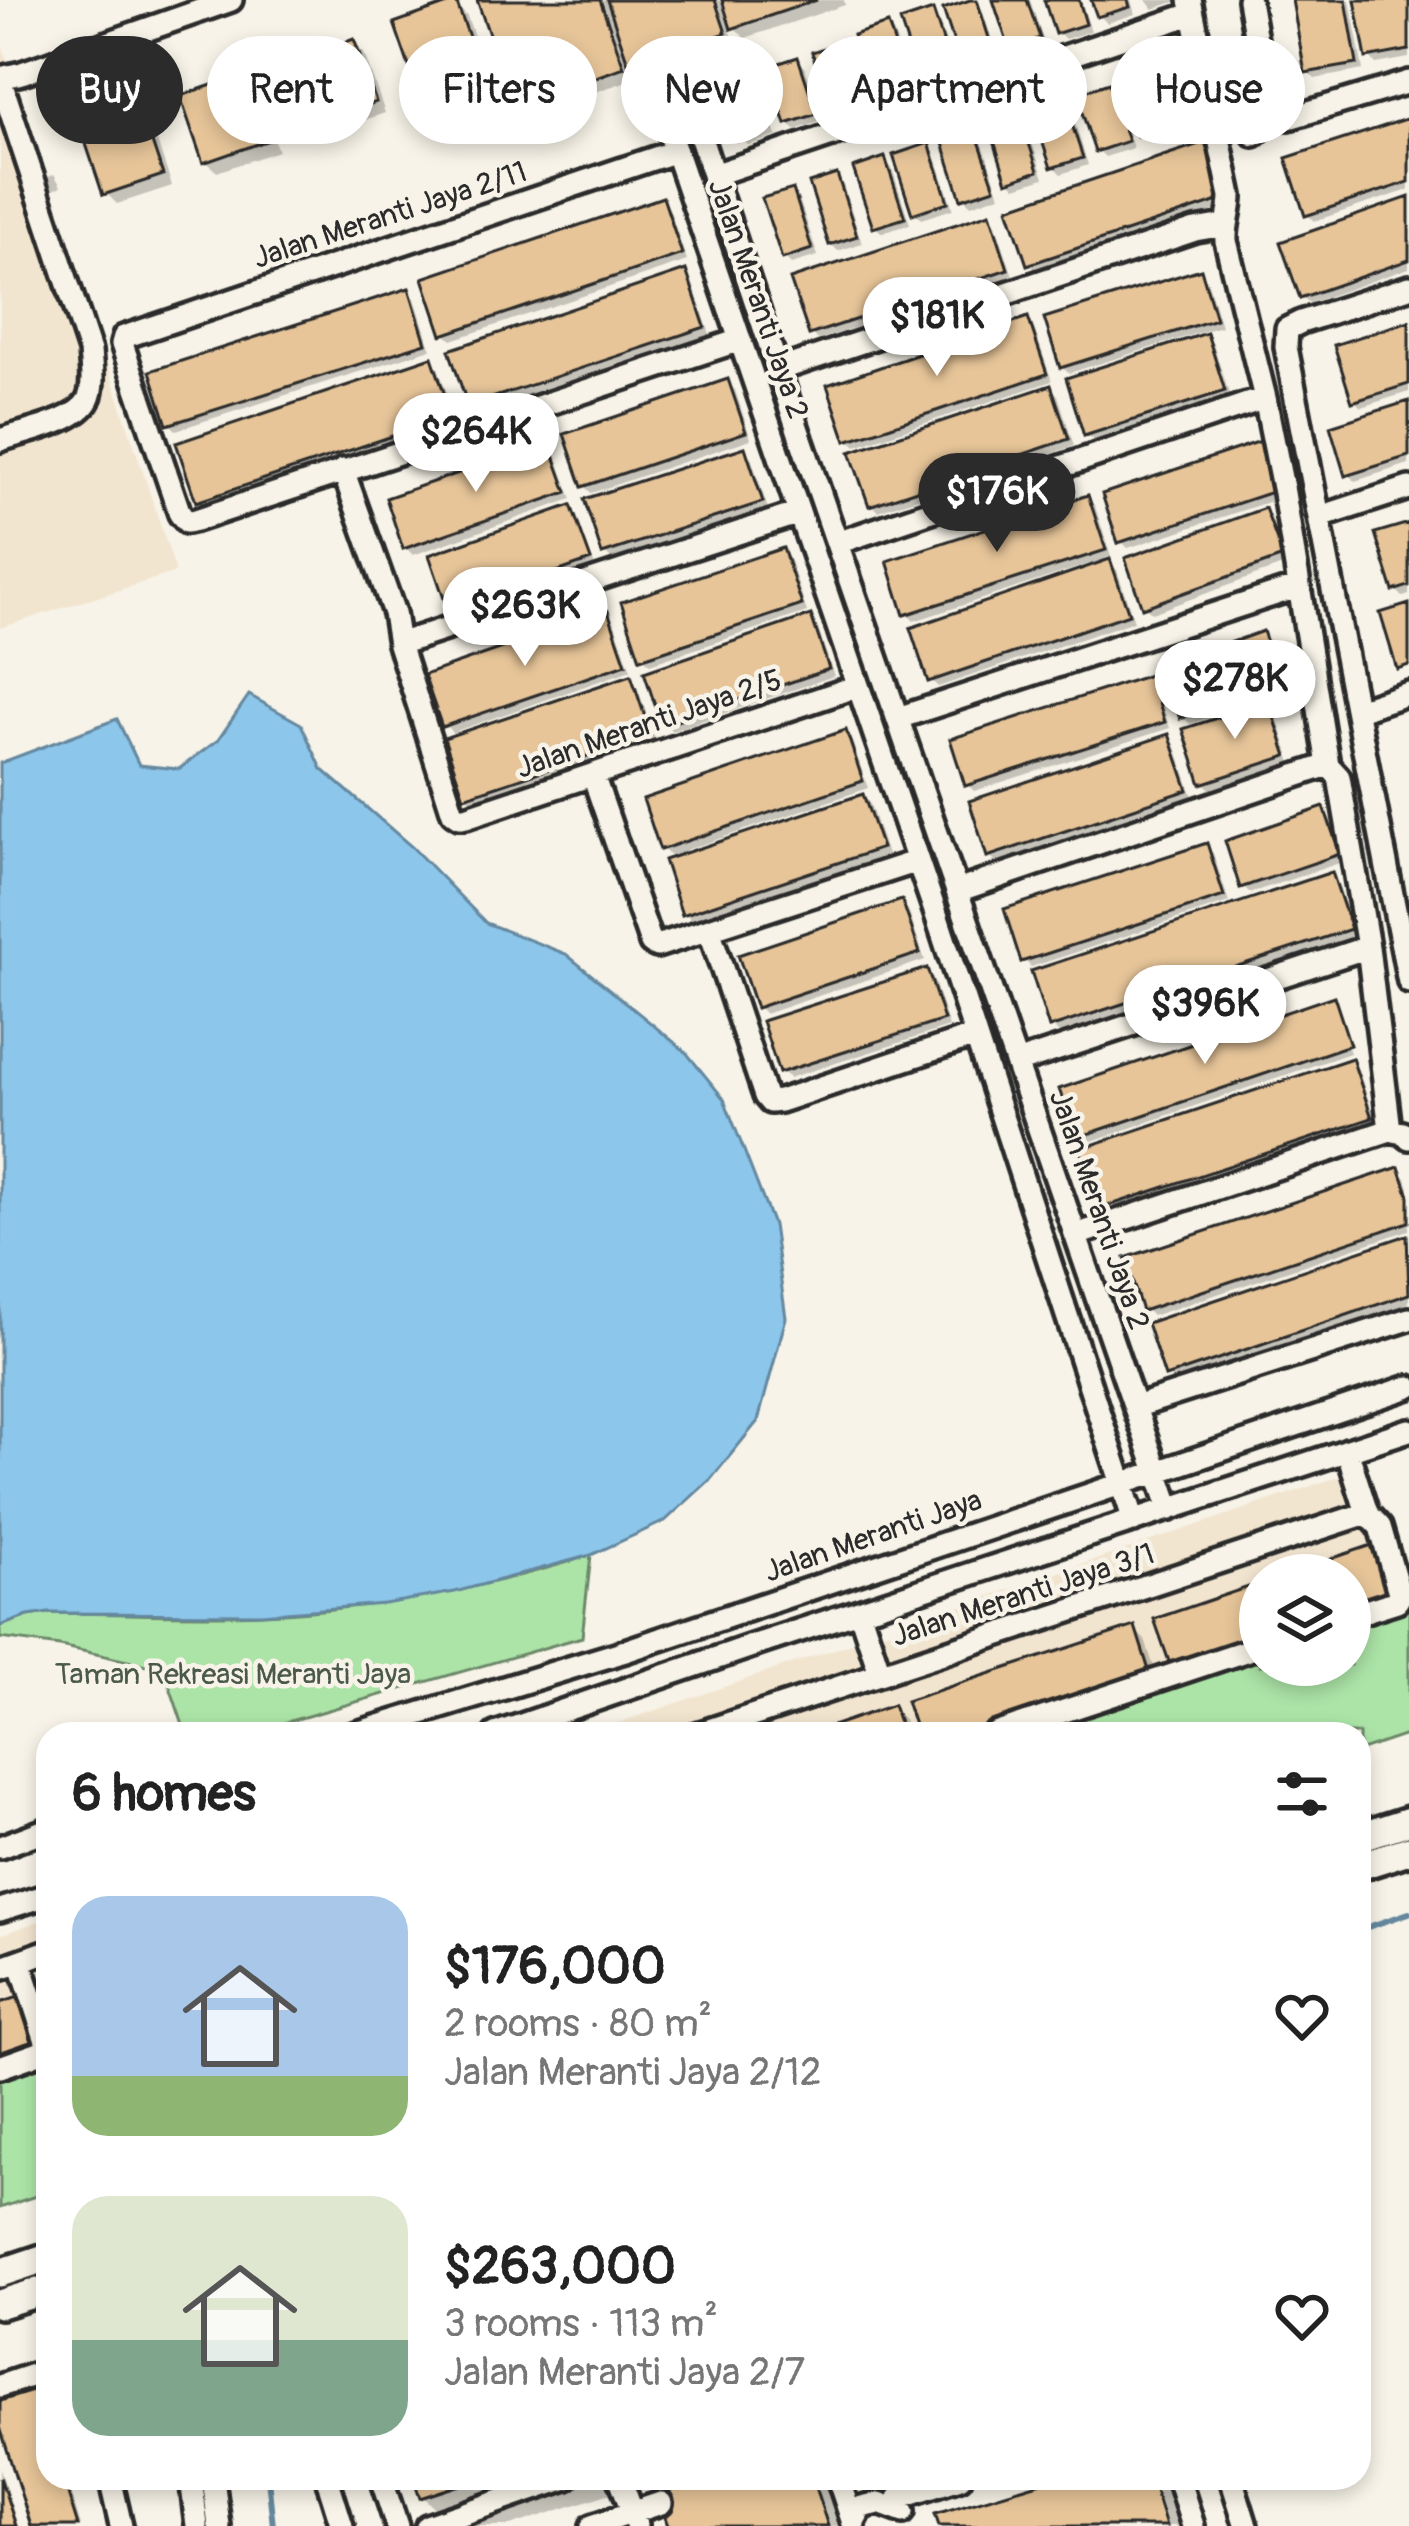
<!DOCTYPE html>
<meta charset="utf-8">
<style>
body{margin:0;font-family:Pangolin,sans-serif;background:#f2f2f2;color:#222;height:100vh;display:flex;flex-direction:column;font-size:45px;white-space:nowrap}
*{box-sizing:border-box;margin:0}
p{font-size:39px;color:#767676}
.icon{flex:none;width:66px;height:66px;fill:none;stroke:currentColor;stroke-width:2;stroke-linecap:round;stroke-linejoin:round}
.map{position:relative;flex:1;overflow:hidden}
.sheet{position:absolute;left:36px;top:1722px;width:1335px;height:768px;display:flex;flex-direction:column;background:#fff;border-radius:36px;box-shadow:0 6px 18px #0003}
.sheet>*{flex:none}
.hud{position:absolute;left:36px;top:36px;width:1338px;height:108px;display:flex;gap:24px}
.tools{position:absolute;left:1239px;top:1554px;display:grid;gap:24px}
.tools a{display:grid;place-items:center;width:132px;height:132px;border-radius:50%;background:#fff;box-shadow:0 6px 18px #0003;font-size:60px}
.price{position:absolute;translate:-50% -102px;padding:0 27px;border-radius:42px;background:#fff;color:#222;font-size:39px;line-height:78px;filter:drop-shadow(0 3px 6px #0008)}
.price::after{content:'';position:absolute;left:50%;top:72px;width:36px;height:27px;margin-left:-18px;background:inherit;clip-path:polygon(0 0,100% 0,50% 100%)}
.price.selected{background:#2b2b2b;color:#fff}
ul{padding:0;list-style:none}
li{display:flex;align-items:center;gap:36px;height:300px;padding:0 36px}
li span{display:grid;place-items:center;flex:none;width:336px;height:240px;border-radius:36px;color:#555}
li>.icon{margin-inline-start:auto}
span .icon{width:144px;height:144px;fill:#fffc;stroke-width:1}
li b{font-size:51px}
h2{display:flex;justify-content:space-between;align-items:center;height:144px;padding:0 36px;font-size:51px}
.pill{padding:0 42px;border-radius:54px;background:#fff;box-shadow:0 6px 18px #0003;font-size:42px;line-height:108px}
.pill.selected{background:#2b2b2b;color:#fff}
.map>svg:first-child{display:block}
.built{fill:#f2e5d0}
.green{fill:#ace4a7;stroke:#6c8869;stroke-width:3}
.water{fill:#8cc6eb;stroke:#65889e;stroke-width:3}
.shadow{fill:#0003}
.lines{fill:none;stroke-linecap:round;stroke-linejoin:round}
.stream{stroke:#65889e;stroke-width:6}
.building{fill:#e7c599;stroke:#2b2b2b;stroke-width:3}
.minor-casing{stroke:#2b2b2b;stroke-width:30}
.major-casing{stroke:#2b2b2b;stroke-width:36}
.minor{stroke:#f7f3e8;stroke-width:21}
.major{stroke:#f7f3e8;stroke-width:27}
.labels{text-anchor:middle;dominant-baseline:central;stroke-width:9;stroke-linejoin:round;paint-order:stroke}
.street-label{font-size:30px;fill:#2b2b2b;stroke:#f7f3e8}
.park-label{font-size:30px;fill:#4b594a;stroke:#f7f3e8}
</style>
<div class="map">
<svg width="1409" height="2526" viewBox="0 0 1409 2526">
<rect width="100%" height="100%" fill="#f7f3e8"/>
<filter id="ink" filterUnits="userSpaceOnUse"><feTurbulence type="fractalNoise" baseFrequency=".00833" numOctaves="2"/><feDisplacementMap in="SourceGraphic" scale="24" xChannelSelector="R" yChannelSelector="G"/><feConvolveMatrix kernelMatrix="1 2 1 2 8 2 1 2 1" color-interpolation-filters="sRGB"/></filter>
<g filter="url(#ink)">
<!-- built -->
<path class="built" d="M0 39 176 572 0 628Z
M1367 1467 1409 1590V1603L1350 1575H1260V1652L1014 1734H586Z
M48 1918V2055L0 2071V1935Z"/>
<!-- green -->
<path class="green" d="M591 1555 582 1637 245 1734H186L164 1669 60 1646 0 1638V1626L28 1616 49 1613C120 1613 192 1617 263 1614 375 1609 484 1589 591 1555Z
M1409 1602V1734L1359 1751V1734H1019L1260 1652V1665H1350V1622Z
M48 2061V2192L0 2208V2077Z"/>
<!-- water -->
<path class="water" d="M249 695 301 724 322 769 412 847 486 923 566 954 685 1051 724 1099 773 1225 786 1318 758 1421 711 1479 665 1521 591 1555 455 1592 384 1604 261 1614 49 1613 28 1616 0 1626V763L117 719 139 765 179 769 218 740Z"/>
<!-- shadow -->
<path class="shadow" d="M844 0 845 5 745 38 727 20 735 44 643 75 625 58 633 79 528 115 517 104 480 1Z
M996 0H1030L1045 45 1019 54 1012 47Z
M1047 0H1081L1091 31 1065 39 1058 32Z
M1094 0H1131L1135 14 1107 23 1100 16Z
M1146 0H1178V1L1153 9Z
M1295 0H1350L1363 70 1315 79 1308 72Z
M1358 0H1409V58L1376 64 1369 57Z
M975 2 982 9 999 61 971 70 964 63Z
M456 5 467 16 489 78 431 99 420 87Z
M932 14 939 21 957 76 929 85 922 78Z
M887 27 894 34 912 89 881 99 874 92Z
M353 42 364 53 385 113 325 134 314 123Z
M841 46 848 53 865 104 839 113 832 106Z
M798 60 805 67 822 121 795 130 788 123Z
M1152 68 1159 75 1178 132 1147 142 1140 135Z
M246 77 257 88 278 151 217 172 206 161Z
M753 77 760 84 777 136 748 145 741 138Z
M1109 86 1116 93 1133 148 1105 157 1098 150Z
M1063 100 1070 107 1088 165 1061 174 1054 167Z
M140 112 151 123 172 186 117 204 106 193Z
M1018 116 1025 122 1044 178 1016 187 1009 180Z
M1409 122V190L1314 221 1307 214Z
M973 129 980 136 1000 195 971 205 964 198Z
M1205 146 1212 153 1229 206 1036 270 1029 263Z
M928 147 935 154 953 209 921 219 914 212Z
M885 161 892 168 910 224 882 233 875 226Z
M54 174 61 186 51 191 44 179Z
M836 178 843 185 862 243 838 251 831 244Z
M792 192 799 199 818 256 791 264 784 257Z
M662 201 669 208 687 261 452 340 445 334Z
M1409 201V268L1309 303 1302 296Z
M989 217 996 224 1013 276 818 340 811 333Z
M1200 272 1207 279 1221 326 1069 373 1062 366Z
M685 274 692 281 710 334 477 411 470 404Z
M408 292 415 298 431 349 176 430 169 423Z
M1027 321 1034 328 1052 381 856 446 849 439Z
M1409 325V392L1361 407 1354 400Z
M1206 337 1213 344 1230 397 1094 441 1087 434Z
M431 360 438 367 457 423 205 508 198 501Z
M728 383 735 390 751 439 591 493 584 486Z
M1051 388 1058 395 1074 446 878 511 871 504Z
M1409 405V464L1355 481 1348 474Z
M1260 444 1267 451 1283 497 1128 548 1121 541Z
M548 445 555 452 572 499 413 555 406 548Z
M744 450 751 457 768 509 611 559 604 552Z
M1088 499 1095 506 1111 557 1105 558 1117 570 1134 621 938 687 931 680 1091 569 1089 564 914 621 907 614Z
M570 509 577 516 595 567 457 615 450 608Z
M1264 511 1271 518 1288 564 1152 613 1145 606Z
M1409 526V595L1403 597 1396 590Z
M782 551 789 558 807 612 650 664 643 657Z
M607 614 614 621 631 670 456 731 458 736 630 679 637 686 656 742 473 803 466 796 457 737 445 725Z
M810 619 817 626 834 676 672 731 665 724Z
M1262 635 1269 642 1286 690 1190 724 1183 717Z
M1149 679 1156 686 1170 728 974 791 967 784Z
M1268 704 1275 711 1292 763 1210 789 1203 782Z
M845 734 852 741 868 788 686 850 688 855 863 797 870 804 887 855 692 920 685 913 674 860 662 848Z
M1168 737 1175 744 1193 797 997 863 990 856Z
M1323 811 1330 818 1345 861 1250 893 1243 886Z
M1206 846 1213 853 1229 902 1031 967 1024 960Z
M1331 876 1338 883 1356 935 1059 1033 1052 1026Z
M901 903 908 910 925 960 765 1014 758 1007Z
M926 971 933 978 949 1027 789 1078 782 1071Z
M1333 1000 1337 1004H1333L1350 1053 1086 1143 1079 1136Z
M1351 1062 1358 1069 1377 1125 1109 1214 1102 1207Z
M1399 1171 1406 1178 1409 1188V1230L1152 1316 1145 1309Z
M1406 1238 1409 1241V1303L1175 1382 1168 1375Z
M1134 1629 1145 1640 1162 1691 1030 1734H920Z
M893 1709 904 1720 909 1734H819Z
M0 2007 48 2038V2063L0 2079Z
M35 2393 42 2400 48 2419V2478H66L81 2526H34L0 2417V2404Z
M0 2468 18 2526H0Z
M416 2478H620L623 2489 510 2526H452L422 2496Z
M655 2478H826L842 2526H671Z
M1065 2478H1166L1186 2498 1194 2526H942Z"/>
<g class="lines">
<!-- stream -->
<path class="stream" d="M1359 1930 1409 1913
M268 2478 273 2526"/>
</g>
<!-- building -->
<path class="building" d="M477 0H600L624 67 514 106Z
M607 0H715L726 33 629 66Z
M722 0H817L731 29Z
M970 0H977L994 54 961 64 943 9Z
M993 0H1027L1040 38 1009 48Z
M1044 0H1079L1086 24 1055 34Z
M1091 0H1128L1130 7 1097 17Z
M1292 0H1346L1357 64 1305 73Z
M1355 0H1409V50L1366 58Z
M456 1 480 67 417 89 394 23Z
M933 10 952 69 919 79 900 21Z
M888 24 907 82 872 94 853 35Z
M354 39 376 102 311 125 288 62Z
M842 42 860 97 829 107 812 52Z
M798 57 817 114 786 124 767 67Z
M1153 65 1173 125 1137 136 1118 76Z
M247 73 269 140 203 163 180 96Z
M754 73 772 129 738 140 720 84Z
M1109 83 1128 141 1095 152 1076 94Z
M1063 97 1083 158 1051 168 1031 107Z
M141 109 163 175 103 195 81 129Z
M1019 112 1038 171 1007 182 988 122Z
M1409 118V182L1305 216 1286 158Z
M974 126 995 188 961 199 941 137Z
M1205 142 1224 199 1027 265 1008 208Z
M929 143 948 202 912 214 893 155Z
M885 157 905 218 873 228 853 168Z
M837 174 857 236 829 245 809 183Z
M793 189 812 249 782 259 762 198Z
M663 197 682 254 442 335 423 278Z
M1409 197V260L1300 298 1280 242Z
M990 213 1008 269 809 335 790 279Z
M1201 269 1216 319 1060 368 1044 318Z
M686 270 705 327 468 406 449 350Z
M409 288 426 343 167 425 150 371Z
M1028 317 1047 374 846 441 827 385Z
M1409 321V384L1352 402 1334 345Z
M1207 333 1225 391 1084 436 1066 378Z
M432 357 452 416 196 502 176 443Z
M728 379 746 432 582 487 564 434Z
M1051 385 1069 439 869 506 850 452Z
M1409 401V456L1345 476 1330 426Z
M1261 441 1278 490 1118 543 1102 494Z
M549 442 567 492 403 549 386 498Z
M745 447 763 502 602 554 584 499Z
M1088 495 1106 550 904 615 887 561Z
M571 505 591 560 448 610 429 555Z
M1265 508 1283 557 1142 608 1125 558Z
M1409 523V586L1393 591 1375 533Z
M783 548 802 605 640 659 621 602Z
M1110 559 1129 614 928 682 910 628Z
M1409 604V665L1397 669 1380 613Z
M608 611 626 664 442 727 424 675Z
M811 615 829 669 662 726 644 672Z
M1263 631 1281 683 1180 718 1162 667Z
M631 675 651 735 464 797 444 738Z
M1150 675 1165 722 965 786 950 739Z
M1269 701 1287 756 1201 784 1183 729Z
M846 730 863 781 660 850 643 799Z
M1169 734 1188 790 987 857 969 801Z
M863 794 882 848 682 915 664 860Z
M1324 807 1340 854 1240 888 1225 841Z
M1207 843 1224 896 1021 962 1004 909Z
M1332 872 1351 929 1049 1028 1031 971Z
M902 900 920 953 756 1008 738 955Z
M927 968 944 1020 779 1073 762 1021Z
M1334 996 1350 1045 1076 1138 1059 1089Z
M1352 1058 1372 1118 1099 1209 1080 1149Z
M1399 1167 1409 1196V1222L1142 1311 1125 1258Z
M1407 1235 1409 1294 1165 1377 1147 1323Z
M1378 1543 1395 1595 1350 1610V1575H1283Z
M1260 1583V1641L1172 1670 1154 1619Z
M1135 1626 1152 1680 987 1734H917L906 1701Z
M893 1705 903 1734H809Z
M28 1994 46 2050 0 2065V2003Z
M36 2390 48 2429V2478H63L78 2526H31L0 2427V2401Z
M0 2477 16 2526H0Z
M413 2478H481L420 2498Z
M652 2478H812L828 2526H668Z
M1055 2478H1151L1166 2526H939L935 2514Z"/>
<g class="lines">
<!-- minor casing -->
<g class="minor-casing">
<path id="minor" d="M1190 0 1231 196C1231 212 1225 225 1226 241L1265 398 1284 493 1328 765 1339 777 1368 947 1390 1130 1403 1133 1409 1138
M1249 0 1268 108 1274 116
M0 78 22 73 231 0
M0 79 90 351C91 366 95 386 88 400 77 422 23 432 0 440
M1254 135 1274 116 1289 118 1409 82
M676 151 124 337 122 344 180 514 187 522 196 520 740 340
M713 175 1192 14
M1409 287 1301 322 1287 329 1286 347 1409 982
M778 370 1195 230 1225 225
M343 470 394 613 399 644 453 813 459 817H466L858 686
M1320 517 1409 488
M837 543 1265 398
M399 644 799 513
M1358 710 1409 693
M898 718 1297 587
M593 775 651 943 657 946 918 861
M957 891 1328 765
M709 929 765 1096 770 1102 780 1101 975 1036
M1016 1063 1368 947
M1076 1235 1390 1130
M1135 1407 1409 1319
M1347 1450 1367 1513 1380 1527 1400 1596 1397 1601 1350 1616
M1134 1521 935 911 665 120 667 113 684 108 692 111 798 430 1170 1509
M860 1612 880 1673
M353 1734 622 1652 1409 1387
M495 1734 749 1647 1409 1430
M697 1734 1367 1513
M995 1734 1260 1646
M0 1847 48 1829
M0 1910 48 1895
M20 1961 48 2047
M0 1968 48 1951
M0 2067 48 2050
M0 2386 48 2370
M110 2478 121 2526
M191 2478 197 2526
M213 2478 219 2526
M327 2478 342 2526
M381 2478 397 2526
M620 2478 637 2525
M838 2478 854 2526
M1178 2478 1193 2526
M1231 2478 1246 2526
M899 2498 960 2478
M853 2524 862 2507 879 2503 903 2512
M427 2526 567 2478
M592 2526 661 2503"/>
</g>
<!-- major casing -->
<g class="major-casing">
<path id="major" d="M1359 1837 1409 1821
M1359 1866 1409 1850
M0 2273 48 2257
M0 2304 48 2289"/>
</g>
<!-- minor -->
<use href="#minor" class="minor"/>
<!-- major -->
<use href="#major" class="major"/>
</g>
</g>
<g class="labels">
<!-- street labels -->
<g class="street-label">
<text transform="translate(390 215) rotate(-18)">Jalan Meranti Jaya 2/11</text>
<text transform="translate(758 299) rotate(71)">Jalan Meranti Jaya 2</text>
<text transform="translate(649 724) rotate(-19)">Jalan Meranti Jaya 2/5</text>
<text transform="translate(1099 1210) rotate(71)">Jalan Meranti Jaya 2</text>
<text transform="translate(873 1536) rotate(-19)">Jalan Meranti Jaya</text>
<text transform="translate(1023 1595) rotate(-18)">Jalan Meranti Jaya 3/1</text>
</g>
<!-- park labels -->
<g class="park-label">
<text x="233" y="1674">Taman Rekreasi Meranti Jaya</text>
</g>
</g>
</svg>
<div class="tools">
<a><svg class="icon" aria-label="layers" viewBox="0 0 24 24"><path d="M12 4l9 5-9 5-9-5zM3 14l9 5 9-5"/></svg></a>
</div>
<b class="price" style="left:937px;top:379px">$181K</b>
<b class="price" style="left:476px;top:495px">$264K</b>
<b class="price selected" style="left:997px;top:555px">$176K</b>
<b class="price" style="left:525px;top:669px">$263K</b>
<b class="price" style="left:1235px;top:742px">$278K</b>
<b class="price" style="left:1205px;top:1067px">$396K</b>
<div class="hud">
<a class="pill selected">Buy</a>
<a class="pill">Rent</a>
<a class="pill">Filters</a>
<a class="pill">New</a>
<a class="pill">Apartment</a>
<a class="pill">House</a>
</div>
<section class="sheet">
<h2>6 homes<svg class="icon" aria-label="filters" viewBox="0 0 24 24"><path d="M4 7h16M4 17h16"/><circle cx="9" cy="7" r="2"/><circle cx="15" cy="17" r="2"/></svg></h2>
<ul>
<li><span style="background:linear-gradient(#a9c7e8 75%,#8fb573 0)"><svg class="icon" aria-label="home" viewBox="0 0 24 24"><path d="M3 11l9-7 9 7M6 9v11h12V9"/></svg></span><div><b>$176,000</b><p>2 rooms · 80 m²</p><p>Jalan Meranti Jaya 2/12</p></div><svg class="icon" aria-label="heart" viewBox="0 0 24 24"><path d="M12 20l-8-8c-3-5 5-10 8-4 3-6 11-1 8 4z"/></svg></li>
<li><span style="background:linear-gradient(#dfe7d0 60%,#7fa58c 0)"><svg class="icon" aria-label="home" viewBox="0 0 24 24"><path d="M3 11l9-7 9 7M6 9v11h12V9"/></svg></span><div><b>$263,000</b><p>3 rooms · 113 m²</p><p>Jalan Meranti Jaya 2/7</p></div><svg class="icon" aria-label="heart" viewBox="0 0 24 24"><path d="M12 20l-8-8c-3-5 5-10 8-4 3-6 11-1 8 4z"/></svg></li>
</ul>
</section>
</div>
